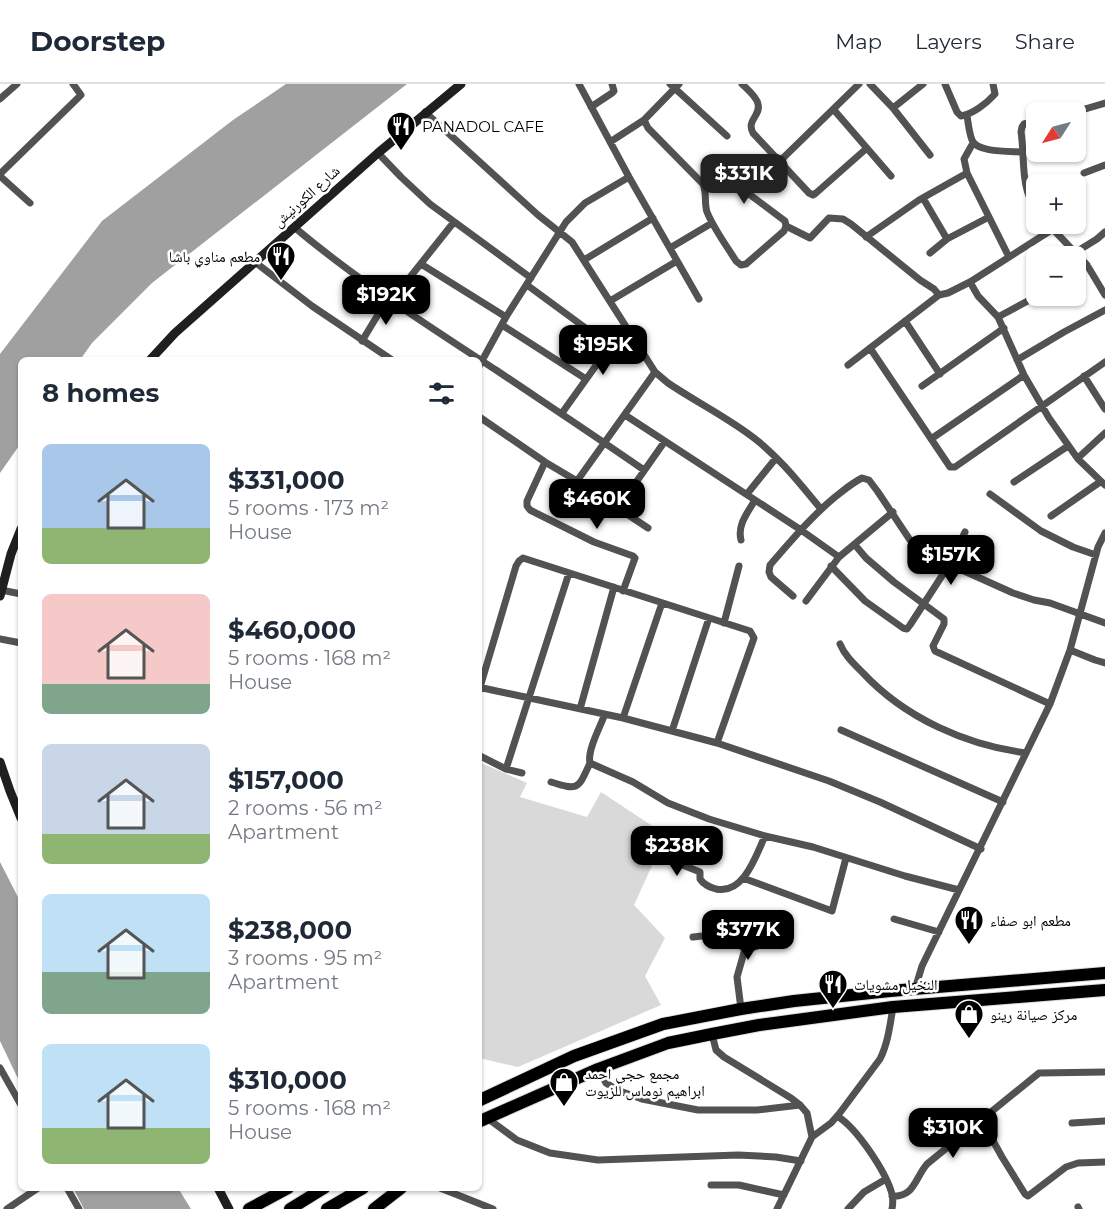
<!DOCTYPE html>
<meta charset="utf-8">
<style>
body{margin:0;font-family:Montserrat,"Noto Naskh Arabic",sans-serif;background:#f6f6f7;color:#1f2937;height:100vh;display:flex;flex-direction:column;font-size:22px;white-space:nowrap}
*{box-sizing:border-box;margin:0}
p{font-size:20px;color:#747a83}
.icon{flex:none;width:33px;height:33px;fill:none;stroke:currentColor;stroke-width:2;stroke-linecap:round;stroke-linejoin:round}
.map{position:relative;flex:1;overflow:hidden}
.details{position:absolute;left:18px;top:273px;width:464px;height:834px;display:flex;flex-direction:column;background:#fff;border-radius:9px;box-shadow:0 2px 4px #0004}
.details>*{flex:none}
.needle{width:39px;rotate:234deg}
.buttons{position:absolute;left:1026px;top:18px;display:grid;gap:12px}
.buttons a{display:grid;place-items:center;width:60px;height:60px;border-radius:9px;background:#fff;box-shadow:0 2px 4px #0004;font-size:30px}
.price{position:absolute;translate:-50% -51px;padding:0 14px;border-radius:12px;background:#000;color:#fff;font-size:20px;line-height:39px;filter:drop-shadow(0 2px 3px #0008)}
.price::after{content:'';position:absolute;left:50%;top:36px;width:18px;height:14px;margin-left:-9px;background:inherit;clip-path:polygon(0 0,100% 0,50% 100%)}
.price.on{background:#222;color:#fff}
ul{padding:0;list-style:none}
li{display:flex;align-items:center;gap:18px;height:150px;padding:0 24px}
li span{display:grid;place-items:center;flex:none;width:168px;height:120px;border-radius:9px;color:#555}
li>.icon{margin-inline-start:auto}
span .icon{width:72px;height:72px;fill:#fffc;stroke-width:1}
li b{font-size:26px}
h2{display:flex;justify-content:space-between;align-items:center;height:72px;padding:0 24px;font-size:26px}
header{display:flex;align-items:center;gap:36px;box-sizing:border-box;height:84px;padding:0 30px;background:#fff;border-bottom:2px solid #e0e1e3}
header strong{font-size:28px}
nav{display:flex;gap:33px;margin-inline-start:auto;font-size:21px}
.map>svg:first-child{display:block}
.green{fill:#d9d9d9}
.water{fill:#a0a0a0}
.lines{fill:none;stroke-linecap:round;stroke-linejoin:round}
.highway-casing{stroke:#dbdbdb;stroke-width:14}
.street{stroke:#525252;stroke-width:7}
.secondary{stroke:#1f1f1f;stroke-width:9}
.highway{stroke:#000;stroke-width:12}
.labels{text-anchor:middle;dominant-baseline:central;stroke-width:5;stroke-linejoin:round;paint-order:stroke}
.poi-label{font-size:15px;fill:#000;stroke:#fff;text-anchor:start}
.street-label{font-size:15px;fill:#000;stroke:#fff}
</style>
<header>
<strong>Doorstep</strong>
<nav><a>Map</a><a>Layers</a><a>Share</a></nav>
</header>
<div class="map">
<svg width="1105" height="1125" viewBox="0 0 1105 1125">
<rect width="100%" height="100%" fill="#fff"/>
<!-- green -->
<path class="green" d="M479 678 527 699 520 713 587 733 601 708 666 751 634 821 665 854 645 892 661 921 518 983 479 974Z"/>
<!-- water -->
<path class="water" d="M286 0H407L152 199 92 259 80 276H21V359L0 389V270L102 137 233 36Z
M0 778 21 819V1001L0 957Z
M73 1104H178L191 1125H84Z"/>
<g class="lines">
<!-- highway casing -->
<g class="highway-casing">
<path id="highway" d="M478 1017 574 972 663 940 741 925 794 917 890 907 1105 889
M478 1038 598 985 668 959 712 950 759 941 893 923 1105 906
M249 1125 288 1104
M290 1125 324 1104
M327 1125 363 1104
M374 1125 401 1104"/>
</g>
<!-- street -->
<path class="street" d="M579 0 629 93 699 215
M670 0 727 52
M679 0 644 36 648 44 703 100C707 109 704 119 707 128 714 145 726 161 736 177L741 181 746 180 784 147 786 142 785 137 729 95H722L703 100
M742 0C747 5 757 13 758 20 761 32 746 36 753 49L809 109 813 111 816 109 867 64
M870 0 893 24 930 71
M945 0 957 28 961 32C973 30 987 19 995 10L993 0
M0 15 17 0
M591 23 612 9 614 7 612 0
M893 24 923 0
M834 26 891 92
M425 28 538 131 572 158 655 288 668 299C696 318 727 333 754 354 780 374 800 400 821 425
M1075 28 1105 19
M967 31C968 39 969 48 972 56 977 69 1010 67 1023 68
M1036 37 1024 40 1022 43 1021 48C1025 73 1020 104 1036 125
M610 58 644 36
M973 59 964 75 967 89 1009 173
M378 69 401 93 430 120 531 194
M780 77 859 0
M1084 89 1105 81
M0 90 81 11 73 0
M0 92 30 119
M923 114 947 155
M1048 140 1087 181 1105 211
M786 142 810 154 829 134 843 135 851 140 920 196 934 205 939 211 948 209 970 198 1053 145
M294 143C357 196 427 241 496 286 545 319 595 352 644 386
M866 153 919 116 967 89
M670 164 712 139
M1076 168 1097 155 1105 148
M930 169 947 155 989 133
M584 176 653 134
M255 178 312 222 392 276
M421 180 506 233
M1076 188 1087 181
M970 198 978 212 998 233 1024 291 1049 334 1078 375 1105 401
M527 201 610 262
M391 217 454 138
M610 217 677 177
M998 233 1037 212
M905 237 940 290
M502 241 586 295
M362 257 388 214
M870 264 950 383H955L1105 278
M1017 276 1064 248 1105 226
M848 281 939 211
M478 284 506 233 566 138 585 119 629 93
M1084 292 1105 325
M922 302 1004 244
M562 329 625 241
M625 331 801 446 839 473
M478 332 545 378 577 397 648 444
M931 355 1024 291
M1078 374 1105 349
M545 378 527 417V422L530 426 594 458 633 472 635 474 623 507
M577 397 655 288
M1014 398 1068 362
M747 410 776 374
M990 410 1041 447 1073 463 1096 471
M618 424 665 357
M1051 432 1100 398
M741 456C737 441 748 428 755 416
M855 461 866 474 894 498 944 535V540L933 562 935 567 1050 620
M831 482 865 517 903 544 907 545 910 541 949 481 965 448
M1 506 21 510
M793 512 771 493 769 488 770 481C791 457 811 433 835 413 844 406 852 399 862 394L869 396 878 408 910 456 924 469 1013 509 1034 516 1050 519 1105 539
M806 517 839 473 893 428
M724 539 739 482
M0 555 21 559
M840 560C845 572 854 580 863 589 905 634 966 661 1026 669
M1070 566 1095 576 1105 579
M478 603 623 634 717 659 829 697 880 718 981 765
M478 610 516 482 519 477 523 474 750 547 754 554 717 659
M580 625 614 503
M605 630C600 643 587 667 590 679L633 698 668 719 709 735 765 752 813 763 905 792 959 806
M623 634 662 519
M841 646 1003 718
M672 647 709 534
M478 671 506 685 522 689
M506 685 569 489
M551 698C579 707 578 705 590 679
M661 770 670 776 700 788V795C704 801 709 803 716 805 744 811 756 771 765 752
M743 794 832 827 846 774
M894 835 939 848
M693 853C720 850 722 848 745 865 759 863 774 857 774 841
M915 905 922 882 1050 620 1070 566 1098 463 1105 449
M741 925 737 893 745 865
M712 950 716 966 724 973 791 1014 800 1021 807 1029 812 1053 777 1125
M0 984 21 1021
M598 985 606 999 617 1006 642 1015 698 1026H757L800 1021
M837 1032C857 1044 886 1088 892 1110 893 1115 893 1120 892 1125
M487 1034 517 1056 550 1069 598 1076 738 1071 776 1073 801 1077
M981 1035 1002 1073 1025 1110 1028 1112 1066 1083 1078 1079 1105 1078
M1072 1039 1105 1037
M812 1053 831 1039 839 1030 880 975C888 959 890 941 893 923
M711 1101H739L784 1111
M67 1104 79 1125
M440 1104 493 1125
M892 1112C914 1114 915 1094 927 1080L1039 989 1105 988
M1078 1123 1079 1125
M7 1125 38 1104
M848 1125 864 1108 886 1095"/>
<!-- secondary -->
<path class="secondary" d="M150 276 175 249 378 69 461 0
M0 512 11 470 21 445
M0 678 10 707 21 734
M218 1104 229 1125"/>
<!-- highway -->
<use href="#highway" class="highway"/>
</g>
<!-- icons -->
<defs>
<g id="restaurant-pin" transform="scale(1.5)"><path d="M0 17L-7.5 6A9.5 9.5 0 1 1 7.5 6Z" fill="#000" stroke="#fff"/><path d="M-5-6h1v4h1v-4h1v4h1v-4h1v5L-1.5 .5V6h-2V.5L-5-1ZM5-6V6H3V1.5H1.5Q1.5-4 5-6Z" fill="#fff"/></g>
<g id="shop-pin" transform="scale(1.5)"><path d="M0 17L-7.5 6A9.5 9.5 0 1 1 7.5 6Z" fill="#000" stroke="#fff"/><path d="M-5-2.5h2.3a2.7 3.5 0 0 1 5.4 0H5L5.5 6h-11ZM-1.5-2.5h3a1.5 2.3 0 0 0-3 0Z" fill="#fff"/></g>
</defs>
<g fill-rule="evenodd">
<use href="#restaurant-pin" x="401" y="42"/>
<use href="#restaurant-pin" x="281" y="172"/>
<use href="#restaurant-pin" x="969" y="836"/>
<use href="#restaurant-pin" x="833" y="900"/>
<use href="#shop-pin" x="969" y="930"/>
<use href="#shop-pin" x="564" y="998"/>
</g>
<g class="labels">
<!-- poi labels -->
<g class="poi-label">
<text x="422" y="42">PANADOL CAFE</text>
<text x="260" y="172" text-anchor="end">مطعم مناوي باشا</text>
<text x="990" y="836">مطعم ابو صفاء</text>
<text x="854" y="900">النخيل مشويات</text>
<text x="990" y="930">مركز صيانة رينو</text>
<text x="585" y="989">مجمع حجي احمد<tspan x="585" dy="17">ابراهيم نوماس للزيوت</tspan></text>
</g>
<!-- street labels -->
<g class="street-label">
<text transform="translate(306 112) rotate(-42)">شارع الكورنيش</text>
</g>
</g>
</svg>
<div class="buttons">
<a><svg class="needle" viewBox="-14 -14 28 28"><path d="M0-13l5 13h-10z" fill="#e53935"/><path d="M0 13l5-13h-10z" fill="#747a83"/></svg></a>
<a>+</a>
<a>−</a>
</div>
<b class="price on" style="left:744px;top:121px">$331K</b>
<b class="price" style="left:386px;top:242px">$192K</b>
<b class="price" style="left:603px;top:292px">$195K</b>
<b class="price" style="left:597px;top:446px">$460K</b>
<b class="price" style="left:951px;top:502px">$157K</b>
<b class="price" style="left:677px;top:793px">$238K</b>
<b class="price" style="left:748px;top:877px">$377K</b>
<b class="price" style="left:953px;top:1075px">$310K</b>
<section class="details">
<h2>8 homes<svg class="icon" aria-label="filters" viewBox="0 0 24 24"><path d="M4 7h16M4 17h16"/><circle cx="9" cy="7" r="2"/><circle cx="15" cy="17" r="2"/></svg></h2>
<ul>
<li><span style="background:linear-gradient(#a9c7e8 70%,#8fb573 0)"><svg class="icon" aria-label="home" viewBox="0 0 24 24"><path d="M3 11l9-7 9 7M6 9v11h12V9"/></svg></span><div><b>$331,000</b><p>5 rooms · 173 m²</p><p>House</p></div></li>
<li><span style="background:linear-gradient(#f6c9c9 75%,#7fa58c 0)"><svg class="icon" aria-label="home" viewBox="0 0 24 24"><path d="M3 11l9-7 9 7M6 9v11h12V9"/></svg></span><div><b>$460,000</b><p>5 rooms · 168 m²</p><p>House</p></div></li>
<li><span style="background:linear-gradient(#c9d6e8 75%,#8fb573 0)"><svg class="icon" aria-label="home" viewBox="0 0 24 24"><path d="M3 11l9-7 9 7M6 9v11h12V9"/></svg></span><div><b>$157,000</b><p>2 rooms · 56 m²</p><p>Apartment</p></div></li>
<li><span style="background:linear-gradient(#bfe0f5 65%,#7fa58c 0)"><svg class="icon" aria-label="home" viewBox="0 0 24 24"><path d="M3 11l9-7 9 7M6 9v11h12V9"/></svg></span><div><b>$238,000</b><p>3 rooms · 95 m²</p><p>Apartment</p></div></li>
<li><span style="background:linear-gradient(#bfe0f5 70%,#8fb573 0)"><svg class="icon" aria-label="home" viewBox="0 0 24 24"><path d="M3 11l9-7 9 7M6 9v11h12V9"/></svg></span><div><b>$310,000</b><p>5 rooms · 168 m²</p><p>House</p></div></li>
</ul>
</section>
</div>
